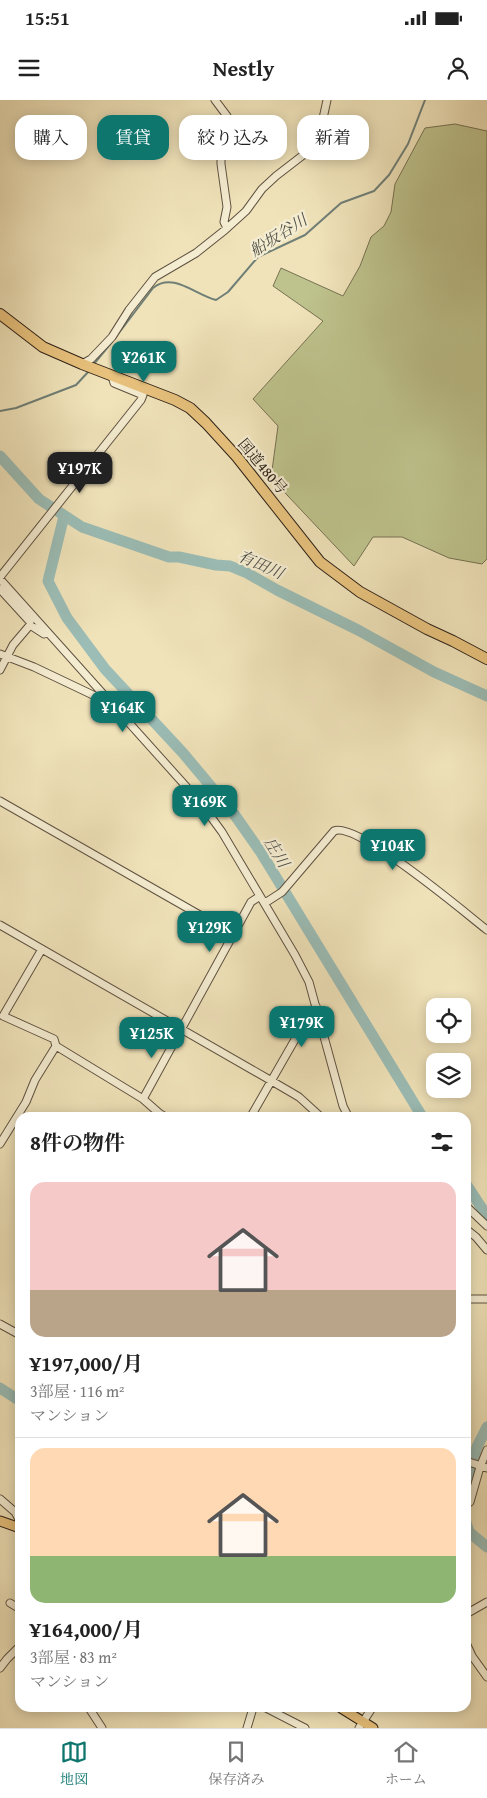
<!DOCTYPE html>
<html lang="ja">
<meta charset="utf-8">
<style>
body{margin:0;font-family:"Gentium Book Plus","Noto Serif JP",serif;background:#f6f6f6;color:#222;height:100vh;display:flex;flex-direction:column;font-size:19px;white-space:nowrap}
*{box-sizing:border-box;margin:0}
p{font-size:16px;color:#767676}
.icon{flex:none;width:28px;height:28px;fill:none;stroke:currentColor;stroke-width:2;stroke-linecap:round;stroke-linejoin:round}
.map{position:relative;flex:1;overflow:hidden}
.panel{position:absolute;left:15px;top:1012px;width:456px;height:600px;display:flex;flex-direction:column;background:#fff;border-radius:15px;box-shadow:0 2px 12px #0003}
.panel>*{flex:none}
.guide{position:absolute;left:15px;top:15px;width:458px;height:45px;display:flex;gap:10px}
.buttons{position:absolute;left:426px;top:898px;display:grid;gap:10px}
.buttons a{display:grid;place-items:center;width:45px;height:45px;border-radius:10px;background:#fff;box-shadow:0 2px 12px #0003;font-size:25px}
.price{position:absolute;translate:-50% -42px;padding:0 11px;border-radius:10px;background:#0f766e;color:#fff;font-size:16px;line-height:32px;filter:drop-shadow(0 1px 2px #0008)}
.price::after{content:'';position:absolute;left:50%;top:30px;width:15px;height:11px;margin-left:-8px;background:inherit;clip-path:polygon(0 0,100% 0,50% 100%)}
.price.selected{background:#222;color:#fff}
ul{padding:0;list-style:none}
li{display:grid;align-content:center;gap:10px;height:265px;padding:0 15px}
li+li{border-top:1px solid #e0e0e0}
li span{display:grid;place-items:center;height:155px;border-radius:15px;color:#555}
li>.icon{margin-inline-start:auto}
span .icon{width:90px;height:90px;fill:#fffc;stroke-width:1}
li b{font-size:21px}
h2{display:flex;justify-content:space-between;align-items:center;height:60px;padding:0 15px;font-size:21px}
.tag{padding:0 18px;border-radius:15px;background:#fff;box-shadow:0 2px 12px #0003;font-size:18px;line-height:45px}
.tag.selected{background:#0f766e;color:#fff}
.status{display:flex;justify-content:space-between;align-items:center;height:35px;padding:0 25px;background:#fff;direction:ltr}
.status svg{height:14px;fill:currentColor}
header{display:flex;justify-content:space-between;align-items:center;height:65px;padding:0 15px;background:#fff;font-size:22px;font-weight:800}
.tab-bar{display:flex;justify-content:space-around;align-items:center;height:70px;border-top:1px solid #e0e0e0;background:#fff;font-size:14px;color:#767676}
.tab-bar a{display:grid;justify-items:center;gap:2px}
.tab-bar .selected{color:#0f766e}
.map>svg:first-child{display:block}
.green{fill:#bec38d;stroke:#767253}
.lines{fill:none;stroke-linecap:round;stroke-linejoin:round}
.stream{stroke:#6f7f77;stroke-width:2}
.river{stroke:#9bbdb6;stroke-width:11}
.minor-casing{stroke:#5e5241;stroke-width:9}
.major-casing{stroke:#2e2219;stroke-width:11}
.highway-casing{stroke:#2e2219;stroke-width:12}
.minor{stroke:#f5edd2;stroke-width:7}
.major{stroke:#e8c27d;stroke-width:9}
.highway{stroke:#e8c27d;stroke-width:10}
.labels{text-anchor:middle;dominant-baseline:central;stroke-width:4.5;stroke-linejoin:round;paint-order:stroke}
.street-label{font-size:15px;fill:#2e2219;stroke:#f5edd2}
.water-label{font-size:16px;font-style:italic;fill:#4f5048;stroke:#f5edd2}
</style>
<div class="status"><b>15:51</b><svg viewBox="0 0 49 12"><path d="M0 12V9h3v3zM5 12V6h3v6zM10 12V3h3v9zM15 12V0h3v12zM26 1h20v11H26zM47 4h2v5h-2z"/></svg></div>
<header><svg class="icon" aria-label="menu" viewBox="0 0 24 24"><path d="M4 6h16M4 12h16M4 18h16"/></svg>Nestly<svg class="icon" aria-label="person" viewBox="0 0 24 24"><circle cx="12" cy="8" r="4"/><path d="M4 21q1-7 8-7t8 7"/></svg></header>
<div class="map">
<svg width="487" height="1628" viewBox="0 0 487 1628">
<rect width="100%" height="100%" fill="#f0e3ba"/>
<filter id="stains"><feTurbulence type="fractalNoise" baseFrequency=".004" numOctaves="4"/><feColorMatrix values="0 0 0 0 .2 0 0 0 0 .09 0 0 0 0 .02 0 0 0 .5 -.17"/></filter>
<radialGradient id="worn" r=".72"><stop offset=".6" stop-color="#630" stop-opacity="0"/><stop offset="1" stop-color="#630" stop-opacity=".3"/></radialGradient>
<!-- green -->
<path class="green" d="M455 24 487 31V459L482 464 449 458 402 437H373L354 466 271 378 278 326 253 299 323 221 273 186 281 168 343 196 360 166 371 137 384 126 391 112 395 84 425 28Z"/>
<g class="lines">
<!-- stream -->
<path class="stream" d="M115 238 153 188C173 172 194 194 216 200L228 192 258 157 305 135 341 103 374 91 389 75 408 44 425 0
M93 265 112 242
M0 311 16 308 76 285 89 271"/>
<!-- river -->
<path class="river" d="M0 356 39 399 82 427 169 457H179L216 465 230 466 247 473 277 490 358 530 434 572 487 596
M64 416 48 481 67 518 105 569 183 653 234 714 260 751 423 1018
M466 1084 487 1116
M0 1288 20 1301
M466 1381 477 1347 487 1327
M466 1423 469 1432 487 1447"/>
<!-- minor casing -->
<g class="minor-casing">
<path id="minor" d="M215 0 227 16 226 26 221 49V64L227 107 224 122 227 128
M82 264 91 259 112 237 129 210 155 177 196 153 225 130 246 111 262 89 276 76 311 49 319 37 327 0
M0 477 141 300 143 295 114 283 112 276
M0 479 200 702 222 732 295 855 309 882 343 1006 349 1018
M0 489 30 522V525
M0 554 34 567 95 596 107 598
M0 570 13 545 30 525 44 534 48 533
M0 701 233 834
M265 803 282 792 334 731C357 721 464 812 487 830
M0 825 270 980 299 997 322 1018
M42 849 3 916 54 939 56 946 143 999 159 1013 167 1018
M143 999 251 802 260 796
M250 1018 305 922 316 906
M0 1044 26 1002 35 980 56 946
M466 1106 487 1126
M466 1129 476 1137 487 1150
M466 1199H487
M0 1224 20 1235
M466 1361 487 1368
M0 1399 15 1412 20 1421
M470 1402 480 1367 487 1350
M10 1503 20 1509
M466 1514 487 1502
M466 1543 472 1556 487 1577
M0 1568 7 1559 20 1546
M89 1608 102 1628
M266 1608 305 1628
M247 1628 253 1608
M359 1628 372 1608"/>
</g>
<!-- major casing -->
<g class="major-casing">
<path id="major" d="M0 1421 20 1428
M341 1608 373 1628"/>
</g>
<!-- highway casing -->
<g class="highway-casing">
<path id="highway" d="M0 214 43 247 82 264 175 300 190 308 206 323 237 357 320 462 360 492 427 529 453 541 487 559"/>
</g>
<!-- minor -->
<use href="#minor" class="minor"/>
<!-- major -->
<use href="#major" class="major"/>
<!-- highway -->
<use href="#highway" class="highway"/>
</g>
<g class="labels">
<!-- street labels -->
<g class="street-label">
<text transform="translate(263 366) rotate(50)">国道480号</text>
</g>
<!-- water labels -->
<g class="water-label">
<text transform="translate(278 135) rotate(-32)">船坂谷川</text>
<text transform="translate(261 464) rotate(24)">有田川</text>
<text transform="translate(277 752) rotate(58)">庄川</text>
</g>
</g>
<rect width="100%" height="100%" filter="url(#stains)"/>
<rect width="100%" height="100%" fill="url(#worn)"/>
</svg>
<div class="buttons">
<a><svg class="icon" aria-label="locate" viewBox="0 0 24 24"><circle cx="12" cy="12" r="6"/><path d="M12 2v4M12 18v4M2 12h4M18 12h4"/></svg></a>
<a><svg class="icon" aria-label="layers" viewBox="0 0 24 24"><path d="M12 4l9 5-9 5-9-5zM3 14l9 5 9-5"/></svg></a>
</div>
<b class="price" style="left:144px;top:283px">¥261K</b>
<b class="price selected" style="left:80px;top:394px">¥197K</b>
<b class="price" style="left:123px;top:633px">¥164K</b>
<b class="price" style="left:205px;top:727px">¥169K</b>
<b class="price" style="left:393px;top:771px">¥104K</b>
<b class="price" style="left:210px;top:853px">¥129K</b>
<b class="price" style="left:302px;top:948px">¥179K</b>
<b class="price" style="left:152px;top:959px">¥125K</b>
<div class="guide">
<a class="tag">購入</a>
<a class="tag selected">賃貸</a>
<a class="tag">絞り込み</a>
<a class="tag">新着</a>
</div>
<section class="panel">
<h2>8件の物件<svg class="icon" aria-label="filters" viewBox="0 0 24 24"><path d="M4 7h16M4 17h16"/><circle cx="9" cy="7" r="2"/><circle cx="15" cy="17" r="2"/></svg></h2>
<ul>
<li><span style="background:linear-gradient(#f6c9c9 70%,#b9a48a 0)"><svg class="icon" aria-label="home" viewBox="0 0 24 24"><path d="M3 11l9-7 9 7M6 9v11h12V9"/></svg></span><div><b>¥197,000/月</b><p>3部屋 · 116 m²</p><p>マンション</p></div></li>
<li><span style="background:linear-gradient(#ffd9b3 70%,#8fb573 0)"><svg class="icon" aria-label="home" viewBox="0 0 24 24"><path d="M3 11l9-7 9 7M6 9v11h12V9"/></svg></span><div><b>¥164,000/月</b><p>3部屋 · 83 m²</p><p>マンション</p></div></li>
</ul>
</section>
</div>
<nav class="tab-bar">
<a class="selected"><svg class="icon" aria-label="map" viewBox="0 0 24 24"><path d="M3 6l6-2 6 2 6-2v14l-6 2-6-2-6 2zM9 4v14M15 6v14"/></svg>地図</a>
<a><svg class="icon" aria-label="saved" viewBox="0 0 24 24"><path d="M7 4h10v16l-5-4-5 4z"/></svg>保存済み</a>
<a><svg class="icon" aria-label="home" viewBox="0 0 24 24"><path d="M3 11l9-7 9 7M6 9v11h12V9"/></svg>ホーム</a>
</nav>
